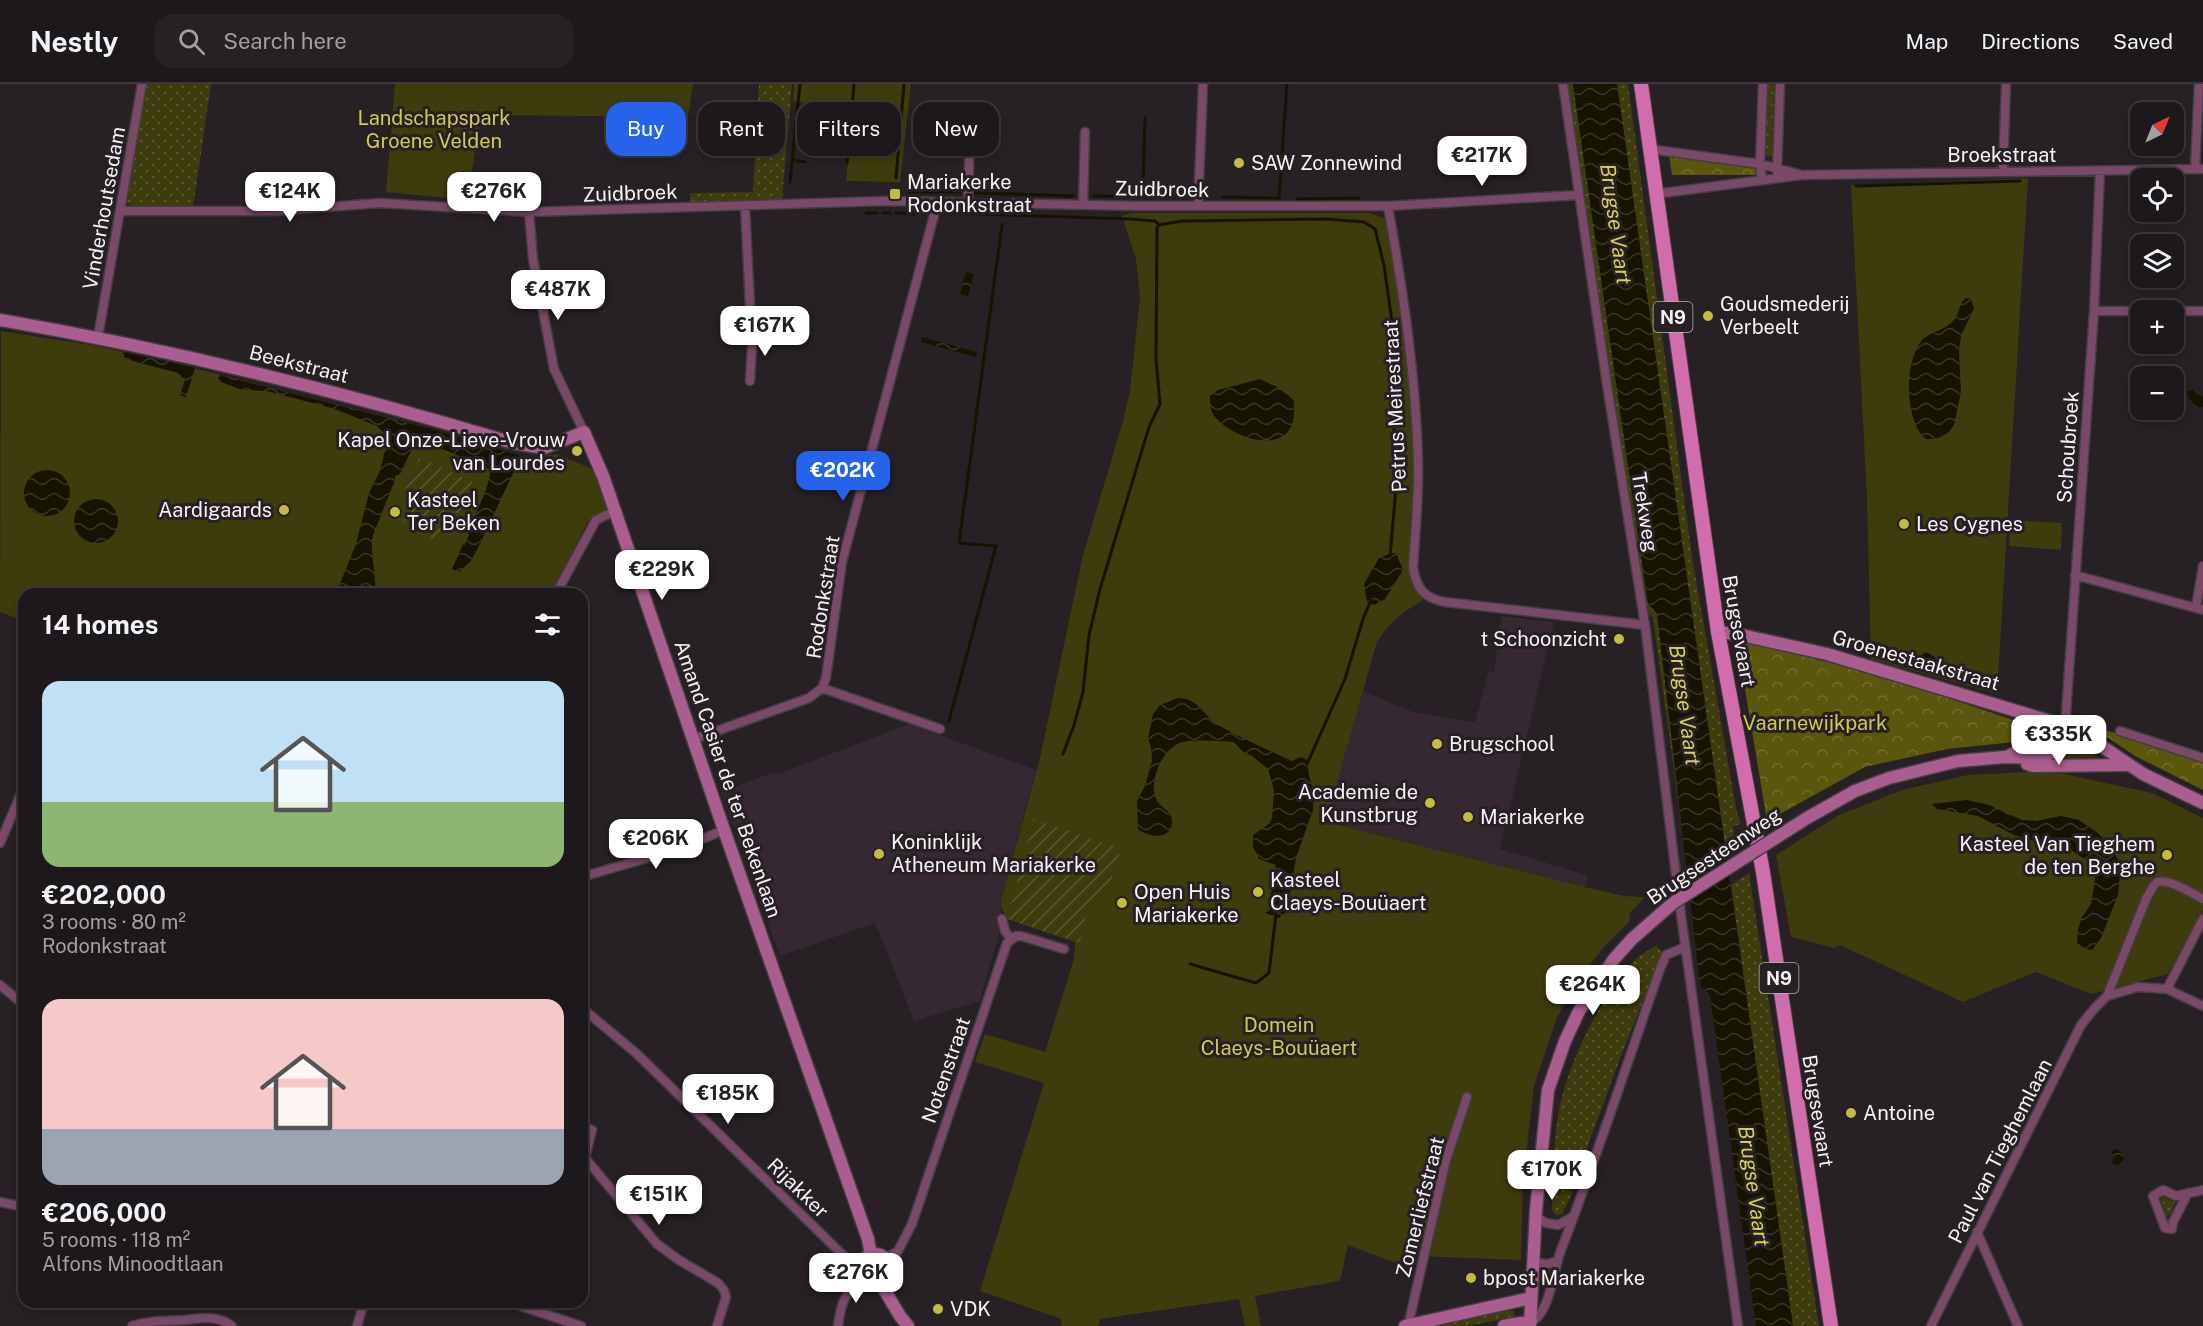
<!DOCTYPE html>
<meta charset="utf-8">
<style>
body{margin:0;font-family:"Public Sans",sans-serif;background:#252124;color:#f1f3f6;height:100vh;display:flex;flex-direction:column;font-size:22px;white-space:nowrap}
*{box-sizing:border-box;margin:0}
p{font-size:20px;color:#a0a0a3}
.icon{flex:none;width:33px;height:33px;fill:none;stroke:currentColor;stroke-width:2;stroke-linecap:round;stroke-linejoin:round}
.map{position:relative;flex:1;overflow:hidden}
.drawer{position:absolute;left:18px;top:504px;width:570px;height:720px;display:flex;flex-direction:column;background:#1d181b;border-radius:18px;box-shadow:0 3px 9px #0003,0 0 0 2px #3b373a}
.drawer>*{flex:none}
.banner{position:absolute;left:606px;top:18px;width:570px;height:54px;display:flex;gap:12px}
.needle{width:39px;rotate:43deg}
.fabs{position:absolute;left:2130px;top:18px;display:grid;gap:12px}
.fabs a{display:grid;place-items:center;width:54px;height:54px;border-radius:12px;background:#1d181b;box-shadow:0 3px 9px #0003,0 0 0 2px #3b373a;font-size:30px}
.price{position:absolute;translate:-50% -51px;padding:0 14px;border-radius:12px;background:#fff;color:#222;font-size:20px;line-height:39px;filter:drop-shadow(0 2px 3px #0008)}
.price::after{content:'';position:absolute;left:50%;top:36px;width:18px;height:14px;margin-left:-9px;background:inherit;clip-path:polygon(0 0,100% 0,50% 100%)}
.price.active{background:#2563eb;color:#fff}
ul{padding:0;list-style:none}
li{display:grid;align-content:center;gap:12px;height:318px;padding:0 24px}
li span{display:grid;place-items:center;height:186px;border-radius:18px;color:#555}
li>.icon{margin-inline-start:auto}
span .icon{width:108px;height:108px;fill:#fffc;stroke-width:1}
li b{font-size:26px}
h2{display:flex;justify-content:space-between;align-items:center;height:72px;padding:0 24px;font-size:26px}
.pill{padding:0 21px;border-radius:18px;background:#1d181b;box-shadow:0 3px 9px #0003,0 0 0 2px #3b373a;font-size:21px;line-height:54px}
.pill.active{background:#2563eb;color:#fff}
header{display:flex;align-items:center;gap:36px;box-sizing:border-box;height:84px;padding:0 30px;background:#1d181b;border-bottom:2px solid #3b373a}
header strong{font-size:28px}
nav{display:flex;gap:33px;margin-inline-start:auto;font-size:21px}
.search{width:420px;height:54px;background:#252124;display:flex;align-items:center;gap:15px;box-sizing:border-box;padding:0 21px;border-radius:18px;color:#a0a0a3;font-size:22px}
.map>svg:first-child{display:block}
.built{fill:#352830}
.grass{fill:url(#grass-dots)}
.forest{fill:url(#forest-crowns)}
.park{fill:#3e3b0c}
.garden{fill:url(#garden-furrows)}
.water{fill:url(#water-waves)}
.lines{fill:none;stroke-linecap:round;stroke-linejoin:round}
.stream{stroke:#161400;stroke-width:3}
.street-casing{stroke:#443d41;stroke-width:11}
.secondary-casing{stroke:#443d41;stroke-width:15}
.primary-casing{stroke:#443d41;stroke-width:16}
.street{stroke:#794967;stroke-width:8}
.secondary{stroke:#aa5e8f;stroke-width:12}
.primary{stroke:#cf6dad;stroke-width:14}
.secondary-bridge-casing{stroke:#443d41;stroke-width:15;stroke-linecap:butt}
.secondary-bridge{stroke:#aa5e8f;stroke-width:12}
.poi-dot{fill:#c4bc3e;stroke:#272024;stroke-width:2}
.labels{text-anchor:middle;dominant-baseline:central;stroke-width:6;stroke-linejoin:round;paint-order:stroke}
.shield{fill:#272024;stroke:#b8b2b6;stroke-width:1.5}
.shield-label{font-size:18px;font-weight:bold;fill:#f6f1f4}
.park-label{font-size:20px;fill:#d1ca51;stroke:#272024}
.street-label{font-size:20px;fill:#f6f1f4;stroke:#272024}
.poi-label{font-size:20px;fill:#f6f1f4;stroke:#272024;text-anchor:start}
.water-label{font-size:21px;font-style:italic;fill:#d7d057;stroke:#272024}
</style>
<header>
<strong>Nestly</strong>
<div class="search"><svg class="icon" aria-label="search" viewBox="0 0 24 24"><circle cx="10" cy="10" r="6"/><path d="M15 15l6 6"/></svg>Search here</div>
<nav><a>Map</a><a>Directions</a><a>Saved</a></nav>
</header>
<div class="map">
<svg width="2203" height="1242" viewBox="0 0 2203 1242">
<defs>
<pattern id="grass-dots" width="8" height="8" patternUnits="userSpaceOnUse" patternTransform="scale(1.5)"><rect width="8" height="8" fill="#3e3b0c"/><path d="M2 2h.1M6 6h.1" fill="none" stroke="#5a5830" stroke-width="1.8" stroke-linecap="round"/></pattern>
<pattern id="forest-crowns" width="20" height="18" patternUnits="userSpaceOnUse" patternTransform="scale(1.5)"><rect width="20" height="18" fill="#5a560c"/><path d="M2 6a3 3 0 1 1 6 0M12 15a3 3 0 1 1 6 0" fill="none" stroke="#726f30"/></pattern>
<pattern id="garden-furrows" width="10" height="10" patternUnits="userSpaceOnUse" patternTransform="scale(1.5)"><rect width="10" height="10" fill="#3e3b0c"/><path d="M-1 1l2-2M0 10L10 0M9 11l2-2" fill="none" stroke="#5a5830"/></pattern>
<pattern id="water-waves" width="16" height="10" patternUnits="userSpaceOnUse" patternTransform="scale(1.5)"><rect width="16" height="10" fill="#161400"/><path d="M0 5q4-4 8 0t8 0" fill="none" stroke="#383726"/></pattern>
</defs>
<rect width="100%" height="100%" fill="#272024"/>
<!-- built -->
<path class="built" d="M1501 532 1554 538 1500 765 1587 791 1585 803 1326 738 1363 607 1413 628 1475 638 1488 588H1494Z
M909 640 1036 686 1001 817 1000 847 980 917 914 937 875 839 780 872 721 708 769 690 781 689Z"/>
<!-- grass -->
<path class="grass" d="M145 0H211L193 124 132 123 127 118 126 112Z
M759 0H792L782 115 690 118V109L753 108Z
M1568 0H1573L1648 520 1657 529 1683 751 1653 534 1647 528 1622 369Z
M1617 0H1628L1692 473 1737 729 1741 740 1733 742 1735 758H1742L1726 768Z
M1768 0H1774L1772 72 1768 73 1766 71Z
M2049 650 2054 651C2051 665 2042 668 2030 671L2039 656Z
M2071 659 2077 661 2104 677 2053 678 2064 662Z
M1749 789 1819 1242H1793L1731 801Z
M1656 862 1664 870C1636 929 1614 991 1591 1053 1581 1078 1576 1106 1562 1130L1557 1131 1553 1128 1552 1123C1553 1089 1553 1054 1560 1021 1571 973 1602 909 1637 874 1642 869 1650 866 1656 862Z
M2162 1113 2175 1118 2172 1128 2167 1133 2161 1115Z
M1511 1224 1515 1230 1514 1233 1468 1242H1429Z"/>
<!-- forest -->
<path class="forest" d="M1669 71 1757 82V91H1672Z
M1747 558 1883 592 2013 636C2019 645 2021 649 2015 658L1947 665 1865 683 1767 737 1738 563Z
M2105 646 2203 677V706L2135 672 2098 647Z"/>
<!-- park -->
<path class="park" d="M395 0H693L688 33 481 31 467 116 386 108Z
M794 0H911L900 98 846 97 852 25 793 17Z
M2028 94 1997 610 1871 575 1867 415 1851 101Z
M1131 129H1370L1386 135C1401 216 1412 297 1414 380 1414 415 1411 450 1409 485L1412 500 1423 516C1402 529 1387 539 1376 561L1326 738 1585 803 1624 812 1645 813 1630 829 1629 838 1602 865 1584 889 1557 933 1534 1002 1523 1098 1521 1176 1416 1172 1414 1186 1348 1161 1340 1197 1255 1212 1261 1242H1245L1239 1215 1100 1235 1098 1242H1061L1062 1235 980 1207 1044 999 975 978 985 950 1045 968 1074 875 1075 858 1007 835 1001 823V817L1040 674 1083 471 1123 337 1130 307 1140 214 1136 175 1122 132Z
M1 247 97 262 202 286 431 345 530 375 556 370 593 385 602 398 611 424 595 432 587 439 552 510H24V537L0 528Z
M2011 436 2062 439 2061 466 2009 462Z
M2050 687 2152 709 2203 734V827L2168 890 2091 910 2036 888 1963 918 1840 861 1834 864 1791 853 1776 771 1839 731 1902 706 1968 691Z"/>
<!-- garden -->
<path class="garden" d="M419 374 476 399 462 431 453 427 442 454 435 456 405 442 403 436 414 410 405 406Z
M1034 735 1121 765 1109 803H1103L1098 809 1095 822 1088 820 1080 859 1007 835Z"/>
<!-- water -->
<path class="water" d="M1573 0H1617L1793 1242H1756L1710 911 1700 901 1657 529 1648 520Z
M966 188 974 190 968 212 960 210Z
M1966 214 1971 215 1974 225 1961 251 1959 267 1961 308 1954 341 1948 349 1936 355H1926C1904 337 1904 277 1922 256 1931 247 1944 247 1953 237 1960 231 1958 219 1966 214Z
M922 253 977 268 976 273 921 258Z
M123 268 195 284 186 313 180 311 185 296 178 289 125 275Z
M220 291 431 345 521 372 480 460 471 477 459 488 452 485 463 460 464 462 469 451 468 448C474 432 492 399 490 385L433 361 416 357 400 390 395 392V396L373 451C369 466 377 492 375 510H339V502L356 460 369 409 380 387 385 366 391 361 390 355 377 342 335 325 267 307 242 306 221 298 218 294Z
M1260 295 1283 306 1294 317C1294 324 1295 333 1292 340 1281 372 1226 351 1213 330 1210 325 1210 318 1210 312L1218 306Z
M2191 305 2203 312V323H2196L2187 311 2188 307Z
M24 409a23 23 0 1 1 46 0a23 23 0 1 1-46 0Z
M74 437a22 22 0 1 1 44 0a22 22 0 1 1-44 0Z
M1391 469H1396L1403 486 1385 515 1374 521 1367 518 1364 500 1379 474Z
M1926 568 1935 573 1945 592 1923 588 1907 582 1915 578 1917 574Z
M1178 614C1201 615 1202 632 1220 642 1243 655 1268 666 1292 677L1301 673 1309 677 1308 687 1314 710 1313 726 1296 774 1288 823 1285 829 1279 834 1265 829 1269 827 1271 822 1268 817 1274 800 1271 798 1276 781 1259 775 1253 763V751L1270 739 1272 734 1274 706 1268 685 1252 672 1242 667 1234 658C1218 657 1198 655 1183 658 1163 662 1148 697 1156 715 1159 723 1171 726 1172 736 1173 757 1149 754 1138 745L1137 717 1145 702 1152 677 1151 663 1148 655 1153 630 1160 621Z
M1967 716 1989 721 2022 736 2036 737 2061 732 2079 736 2098 749 2113 765 2121 783 2118 811 2101 854 2092 866 2086 865 2077 859 2078 845 2082 833 2091 820 2095 796V787L2090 779 2064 761 2043 759 2014 751 1978 732 1937 725 1932 720Z
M2114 1065 2120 1066 2125 1074 2118 1082 2111 1079 2115 1072 2111 1070Z"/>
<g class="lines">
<!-- stream -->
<path class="stream" d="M852 25 854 0
M792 76 805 78
M847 79 851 36
M896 94 904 0
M790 98 800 0
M1143 101 1145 34
M1856 102 2020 97
M909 108H960
M975 109 1073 112
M1094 112 1170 113
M1143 113V104
M1223 113 1278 114
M1279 114 1287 0
M1297 115 1359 114
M866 129H877
M883 129H890
M896 129 915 130
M946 129 1130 135 1155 137 1159 141
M1875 572 1907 582
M949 637 996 462 959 459 1002 141
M1063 670 1074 641 1083 608 1089 551 1100 505 1149 343 1160 320 1156 275 1157 144 1159 141 1182 137 1326 135 1364 138 1375 145 1384 181 1394 252 1396 307 1394 349 1397 393 1390 472
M1307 680 1345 595 1363 535 1371 516
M1190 880 1256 899 1269 889 1276 830"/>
<!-- street casing -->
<g class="street-casing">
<path id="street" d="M1563 0 1607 301 1645 541 1681 831 1738 1242
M1649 65 1760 80 1799 90
M2195 85 2199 0
M2003 87 2006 0
M1777 88 1780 0
M1762 96 1760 80 1763 0
M1655 110 1802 91 2203 85
M968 119 970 45
M1083 120 1085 48
M745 122 752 262 750 297
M1198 122 1203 0
M1388 122C1403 207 1416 292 1418 378 1419 414 1415 449 1413 484 1417 505 1424 514 1445 518L1645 541
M120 127H275L380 119 529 128 885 117 1139 122H1388L1578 111
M529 128 533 175 554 285 584 348
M2094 227H2140
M2174 227H2203
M98 253 142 0
M2075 491 2203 526
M556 510 596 436 615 427
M2196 523 2203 482
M822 604 940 645
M2063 641 2066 630 2094 227 2100 87
M2120 647 2203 674
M694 655 809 614 822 604 826 594 842 478 937 120
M0 759 24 703
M582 793 678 765 724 746
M1002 835 1005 847 1011 855
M0 901 24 921
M2167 905 2203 835
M2107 912 2147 813C2150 809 2153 800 2158 798 2167 794 2194 810 2203 815
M582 924 637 970 846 1174 853 1179 861 1181
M582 1042 592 1046 585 1074 657 1160 679 1176 718 1199 724 1206 726 1213 717 1242
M2188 1109 2173 1138 2172 1145 2165 1144 2153 1112 2163 1106 2176 1112 2203 1106
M0 1118 24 1123
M1536 1133 1546 1139 1558 1141 1574 1132
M1977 1148 2018 1242
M884 1175 898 1167 912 1140 1007 859 1016 852H1021L1064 865
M1534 1179 1548 1180 1557 1177
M509 1218 581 1242
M1531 1237C1549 1232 1554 1186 1560 1169 1596 1075 1627 980 1660 885L1666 871 1685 863
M132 1242C150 1236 166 1237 185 1236 202 1234 218 1231 232 1242
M357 1242 364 1218
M838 1242C841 1217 845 1210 864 1192
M1408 1242 1446 1076 1467 1013
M1931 1242 2081 941 2094 925 2107 912 2138 903 2167 905 2203 922"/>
</g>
<!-- secondary casing -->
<g class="secondary-casing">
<path id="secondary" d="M0 236C174 266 344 308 513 359L544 364 584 348 603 392 724 746 868 1155 871 1171
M1718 548 1737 550 1827 570 2063 641 2106 665 2143 690 2203 719
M2007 673 2021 665 2045 643 2059 641
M2027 680 2033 682 2127 681
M1855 707 1889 694 1958 677 2005 673 2037 674 2051 669 2067 653 2063 641
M861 1184a14 14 0 1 1 28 0a14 14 0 1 1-28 0Z
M879 1197 900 1232 908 1242
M1405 1242 1531 1214
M1504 1242 1531 1237
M1530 1242 1536 1126 1548 1006 1565 957 1579 927 1614 875 1632 855"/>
</g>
<!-- primary casing -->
<g class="primary-casing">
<path id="primary" d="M1641 0 1718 548 1763 788 1831 1242"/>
</g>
<!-- street -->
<use href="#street" class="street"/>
<!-- secondary -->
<use href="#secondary" class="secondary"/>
<!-- primary -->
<use href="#primary" class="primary"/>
<!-- secondary-bridge casing -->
<g class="secondary-bridge-casing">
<path id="secondary-bridge" d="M1632 855 1673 819 1807 734 1855 707"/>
</g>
<!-- secondary-bridge -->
<use href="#secondary-bridge" class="secondary-bridge"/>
</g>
<!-- markers -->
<g class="poi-dot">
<circle cx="1239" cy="79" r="6"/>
<rect x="889" y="104" width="12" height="12" rx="3"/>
<circle cx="1708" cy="232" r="6"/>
<circle cx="577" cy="367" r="6"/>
<circle cx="284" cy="426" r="6"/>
<circle cx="395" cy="428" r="6"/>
<circle cx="1904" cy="440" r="6"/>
<circle cx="1619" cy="555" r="6"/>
<circle cx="1437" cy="660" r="6"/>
<circle cx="1430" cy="719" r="6"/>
<circle cx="1468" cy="733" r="6"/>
<circle cx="879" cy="770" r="6"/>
<circle cx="2167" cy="771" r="6"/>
<circle cx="1258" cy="808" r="6"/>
<circle cx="1122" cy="819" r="6"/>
<circle cx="1851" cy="1029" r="6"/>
<circle cx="1471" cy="1194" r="6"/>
<circle cx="938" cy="1225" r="6"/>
</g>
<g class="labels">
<!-- shield labels -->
<g class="shield">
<rect x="1653.5" y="218" width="39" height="30" rx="4.5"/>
<rect x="1759.5" y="879" width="39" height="30" rx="4.5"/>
</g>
<g class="shield-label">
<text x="1673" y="233">N9</text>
<text x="1779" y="894">N9</text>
</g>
<!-- park labels -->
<g class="park-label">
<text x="434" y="34">Landschapspark<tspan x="434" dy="23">Groene Velden</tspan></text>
<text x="1815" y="639">Vaarnewijkpark</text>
<text x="1279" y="941">Domein<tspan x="1279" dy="23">Claeys-Bouüaert</tspan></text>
</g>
<!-- street labels -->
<g class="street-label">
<text x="2002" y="71">Broekstraat</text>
<text transform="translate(1162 105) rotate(1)">Zuidbroek</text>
<text transform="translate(630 109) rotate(-2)">Zuidbroek</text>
<text transform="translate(104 124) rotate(-80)">Vinderhoutsedam</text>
<text transform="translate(299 280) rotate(14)">Beekstraat</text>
<text transform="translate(1395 322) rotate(-93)">Petrus Meirestraat</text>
<text transform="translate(2068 363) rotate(-86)">Schoubroek</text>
<text transform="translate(1645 428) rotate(81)">Trekweg</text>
<text transform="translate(823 513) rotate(-81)">Rodonkstraat</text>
<text transform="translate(1739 547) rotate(80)">Brugsevaart</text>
<text transform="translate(1916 576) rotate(16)">Groenestaakstraat</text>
<text transform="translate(728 695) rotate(71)">Amand Casier de ter Bekenlaan</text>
<text transform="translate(1714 772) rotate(-34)">Brugsesteenweg</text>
<text transform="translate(946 986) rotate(-71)">Notenstraat</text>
<text transform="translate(1818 1027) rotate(81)">Brugsevaart</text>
<text transform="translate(2000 1067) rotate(-63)">Paul van Tieghemlaan</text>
<text transform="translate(798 1104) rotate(44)">Rijakker</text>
<text transform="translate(1420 1123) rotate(-76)">Zomerliefstraat</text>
</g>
<!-- poi labels -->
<g class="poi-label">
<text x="1251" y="79">SAW Zonnewind</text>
<text x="907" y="98">Mariakerke<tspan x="907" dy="23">Rodonkstraat</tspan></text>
<text x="1720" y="220">Goudsmederij<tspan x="1720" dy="23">Verbeelt</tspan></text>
<text x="565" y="356" text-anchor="end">Kapel Onze-Lieve-Vrouw<tspan x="565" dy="23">van Lourdes</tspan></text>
<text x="407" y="416">Kasteel<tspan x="407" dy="23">Ter Beken</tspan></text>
<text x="272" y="426" text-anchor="end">Aardigaards</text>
<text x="1916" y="440">Les Cygnes</text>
<text x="1607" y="555" text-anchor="end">t Schoonzicht</text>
<text x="1449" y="660">Brugschool</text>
<text x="1418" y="708" text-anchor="end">Academie de<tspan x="1418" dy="23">Kunstbrug</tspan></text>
<text x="1480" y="733">Mariakerke</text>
<text x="891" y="758">Koninklijk<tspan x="891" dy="23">Atheneum Mariakerke</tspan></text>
<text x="2155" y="760" text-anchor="end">Kasteel Van Tieghem<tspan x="2155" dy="23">de ten Berghe</tspan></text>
<text x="1270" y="796">Kasteel<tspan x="1270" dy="23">Claeys-Bouüaert</tspan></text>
<text x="1134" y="808">Open Huis<tspan x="1134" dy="23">Mariakerke</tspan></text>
<text x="1863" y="1029">Antoine</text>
<text x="1483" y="1194">bpost Mariakerke</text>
<text x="950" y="1225">VDK</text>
</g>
<!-- water labels -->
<g class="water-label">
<text transform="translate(1616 140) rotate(82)">Brugse Vaart</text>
<text transform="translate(1685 621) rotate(82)">Brugse Vaart</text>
<text transform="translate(1754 1102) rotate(82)">Brugse Vaart</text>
</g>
</g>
</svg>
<div class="fabs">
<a><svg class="needle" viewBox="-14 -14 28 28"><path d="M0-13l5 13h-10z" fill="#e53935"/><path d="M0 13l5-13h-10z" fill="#a0a0a3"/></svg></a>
<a><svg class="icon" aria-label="locate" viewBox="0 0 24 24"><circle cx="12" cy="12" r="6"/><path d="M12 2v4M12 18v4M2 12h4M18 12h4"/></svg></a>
<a><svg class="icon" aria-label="layers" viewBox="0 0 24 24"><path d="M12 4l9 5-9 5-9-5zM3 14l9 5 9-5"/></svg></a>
<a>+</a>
<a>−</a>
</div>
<b class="price" style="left:1482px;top:103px">€217K</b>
<b class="price" style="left:290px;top:139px">€124K</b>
<b class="price" style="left:494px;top:139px">€276K</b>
<b class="price" style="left:558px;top:237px">€487K</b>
<b class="price" style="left:765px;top:273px">€167K</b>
<b class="price active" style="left:843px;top:418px">€202K</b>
<b class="price" style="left:662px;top:517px">€229K</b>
<b class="price" style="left:2059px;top:682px">€335K</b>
<b class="price" style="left:656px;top:786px">€206K</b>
<b class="price" style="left:1593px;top:932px">€264K</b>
<b class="price" style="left:728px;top:1041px">€185K</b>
<b class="price" style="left:1552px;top:1117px">€170K</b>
<b class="price" style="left:659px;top:1142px">€151K</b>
<b class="price" style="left:856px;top:1220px">€276K</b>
<div class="banner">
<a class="pill active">Buy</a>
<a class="pill">Rent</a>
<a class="pill">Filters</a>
<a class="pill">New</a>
</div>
<section class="drawer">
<h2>14 homes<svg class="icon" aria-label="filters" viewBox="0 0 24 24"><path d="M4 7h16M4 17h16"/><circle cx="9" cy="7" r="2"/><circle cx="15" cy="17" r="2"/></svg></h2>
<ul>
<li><span style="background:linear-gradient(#bfe0f5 65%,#8fb573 0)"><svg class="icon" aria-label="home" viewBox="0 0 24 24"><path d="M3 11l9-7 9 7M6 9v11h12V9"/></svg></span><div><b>€202,000</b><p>3 rooms · 80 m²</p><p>Rodonkstraat</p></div></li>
<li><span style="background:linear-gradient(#f6c9c9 70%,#9aa5b1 0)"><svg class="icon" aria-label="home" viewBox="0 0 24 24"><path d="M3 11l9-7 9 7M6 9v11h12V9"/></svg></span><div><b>€206,000</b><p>5 rooms · 118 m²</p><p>Alfons Minoodtlaan</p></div></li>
</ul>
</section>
</div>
